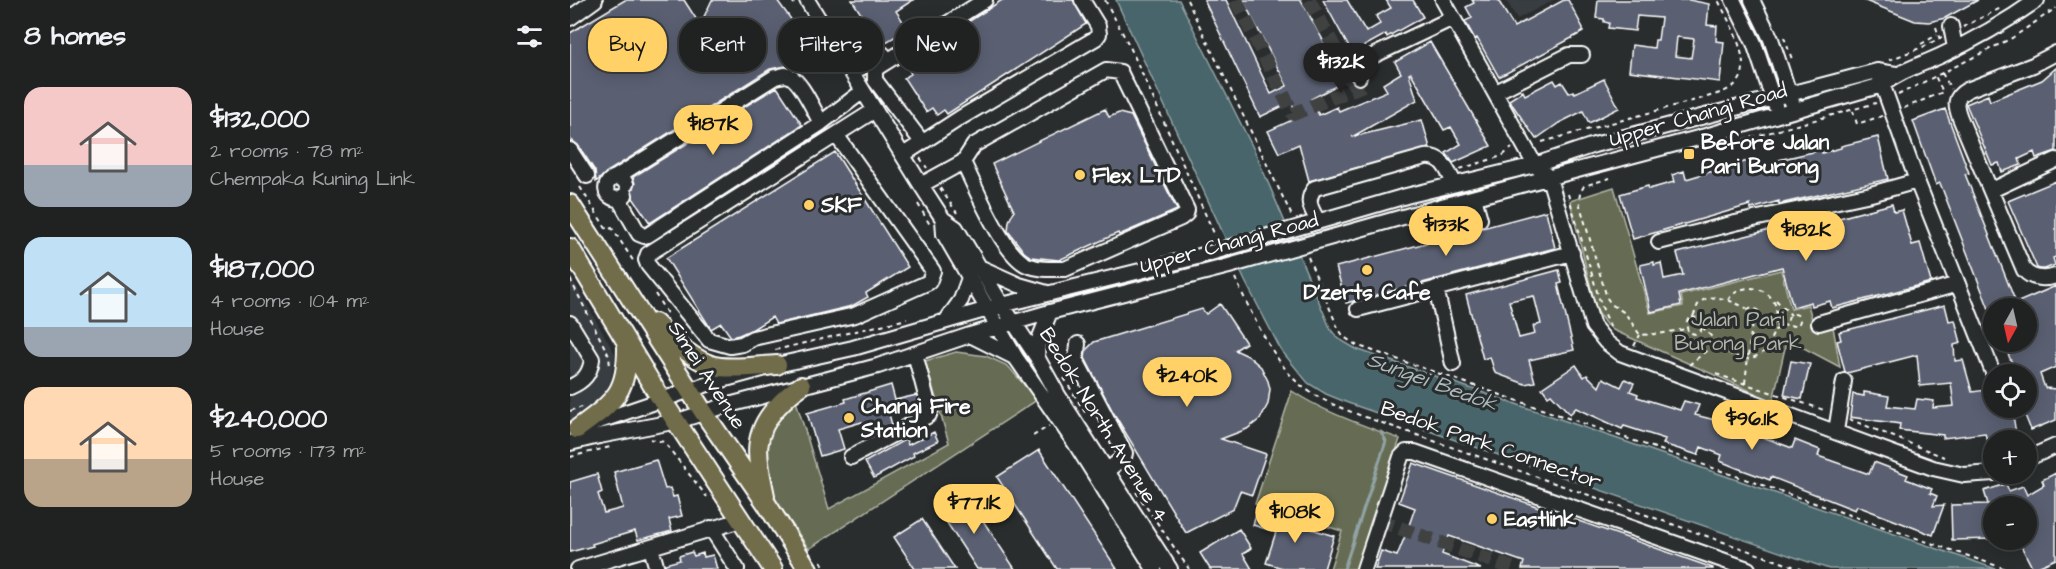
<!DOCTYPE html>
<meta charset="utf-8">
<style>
body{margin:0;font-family:"Architects Daughter",sans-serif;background:#282a2a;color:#f1f3f6;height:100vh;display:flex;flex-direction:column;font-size:22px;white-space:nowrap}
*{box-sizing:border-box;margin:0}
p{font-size:20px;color:#a2a4a5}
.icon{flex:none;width:33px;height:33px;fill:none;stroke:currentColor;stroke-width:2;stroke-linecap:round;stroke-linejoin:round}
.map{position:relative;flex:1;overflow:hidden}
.side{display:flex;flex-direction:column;background:#202222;width:570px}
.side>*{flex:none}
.banner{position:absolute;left:18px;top:18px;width:570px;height:54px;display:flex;gap:12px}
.needle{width:39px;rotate:188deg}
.tools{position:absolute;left:1413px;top:298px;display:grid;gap:12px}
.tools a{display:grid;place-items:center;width:54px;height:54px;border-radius:50%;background:#202222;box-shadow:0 3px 15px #0003,0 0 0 2px #3d3f40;font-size:30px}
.price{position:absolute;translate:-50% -51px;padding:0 14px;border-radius:21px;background:#ffd166;color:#111;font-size:20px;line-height:39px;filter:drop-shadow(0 2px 3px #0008)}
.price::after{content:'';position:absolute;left:50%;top:36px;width:18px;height:14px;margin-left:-9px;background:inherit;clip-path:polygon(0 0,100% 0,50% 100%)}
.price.current{background:#222;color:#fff}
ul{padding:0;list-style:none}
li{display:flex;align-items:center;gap:18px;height:150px;padding:0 24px}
li span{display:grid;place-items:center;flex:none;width:168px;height:120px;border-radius:18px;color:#555}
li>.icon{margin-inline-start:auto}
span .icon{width:72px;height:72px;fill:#fffc;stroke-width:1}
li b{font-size:26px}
h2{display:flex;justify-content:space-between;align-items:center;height:72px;padding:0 24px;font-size:26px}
.chip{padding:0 21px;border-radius:24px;background:#202222;box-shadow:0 3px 15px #0003,0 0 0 2px #3d3f40;font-size:21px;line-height:54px}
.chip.current{background:#ffd166;color:#111}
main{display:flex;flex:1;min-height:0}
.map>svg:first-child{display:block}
.built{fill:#383c42}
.green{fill:#666c52;stroke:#b2b6a8;stroke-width:1.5}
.water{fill:#47656a;stroke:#91a3a6;stroke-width:1.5}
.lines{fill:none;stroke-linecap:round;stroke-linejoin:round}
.stream{stroke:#91a3a6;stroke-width:3}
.building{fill:#5a6072;stroke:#fff;stroke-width:1.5;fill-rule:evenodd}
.minor-tunnel{stroke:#3f4243;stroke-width:14;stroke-dasharray:14 7;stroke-linecap:butt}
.minor-casing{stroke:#fff;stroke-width:18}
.major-casing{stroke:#fff;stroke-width:22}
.path{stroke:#fff;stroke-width:2;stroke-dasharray:4.5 4.5;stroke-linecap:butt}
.minor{stroke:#2a2d2e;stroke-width:14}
.major{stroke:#716d4b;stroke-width:18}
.poi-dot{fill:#ffd166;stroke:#2a2d2e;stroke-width:2}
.labels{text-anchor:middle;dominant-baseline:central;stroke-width:6;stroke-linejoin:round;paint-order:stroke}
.street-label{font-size:21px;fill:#fff;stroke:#2a2d2e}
.poi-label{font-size:21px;font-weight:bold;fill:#fff;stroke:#2a2d2e;text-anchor:start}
.park-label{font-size:21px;fill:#b2b6a8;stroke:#2a2d2e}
.water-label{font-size:22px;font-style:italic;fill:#acbabc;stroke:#2a2d2e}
</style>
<main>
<section class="side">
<h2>8 homes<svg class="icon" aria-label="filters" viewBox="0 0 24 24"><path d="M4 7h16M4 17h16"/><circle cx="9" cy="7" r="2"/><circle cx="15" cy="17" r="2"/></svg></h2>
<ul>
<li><span style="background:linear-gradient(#f6c9c9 65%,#9aa5b1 0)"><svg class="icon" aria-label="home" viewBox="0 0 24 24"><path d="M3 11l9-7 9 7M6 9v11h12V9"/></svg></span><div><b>$132,000</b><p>2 rooms · 78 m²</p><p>Chempaka Kuning Link</p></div></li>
<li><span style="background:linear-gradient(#bfe0f5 75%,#9aa5b1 0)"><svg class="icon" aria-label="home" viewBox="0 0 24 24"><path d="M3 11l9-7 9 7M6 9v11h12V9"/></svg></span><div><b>$187,000</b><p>4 rooms · 104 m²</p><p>House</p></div></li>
<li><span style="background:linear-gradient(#ffd9b3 60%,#b9a48a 0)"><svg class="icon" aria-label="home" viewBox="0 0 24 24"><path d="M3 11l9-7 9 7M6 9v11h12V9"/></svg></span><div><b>$240,000</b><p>5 rooms · 173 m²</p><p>House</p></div></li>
</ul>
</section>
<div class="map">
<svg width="1486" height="569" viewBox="0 0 1486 569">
<rect width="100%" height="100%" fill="#2a2d2e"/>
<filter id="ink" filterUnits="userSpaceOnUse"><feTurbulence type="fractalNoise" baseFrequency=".0167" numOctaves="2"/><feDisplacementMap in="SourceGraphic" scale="12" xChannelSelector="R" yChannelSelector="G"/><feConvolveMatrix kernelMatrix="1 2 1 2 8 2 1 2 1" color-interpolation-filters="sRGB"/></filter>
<g filter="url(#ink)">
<!-- built -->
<path class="built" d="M936 0H984L947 19Z
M0 275 45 354 41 380 32 397 18 414 0 419Z"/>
<!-- green -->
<path class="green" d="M1044 187 1080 313 1113 306 1111 295 1211 270 1221 309 1238 305 1244 326 1262 321 1270 367 1217 339 1203 401 1043 330 1034 322 1026 309 1000 201Z
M386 352 416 356 438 366 467 400 239 549 204 498 196 457 197 439 207 421 226 401 259 509 379 443 355 361Z
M722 391C755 413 793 425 830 439L787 569H760L772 531 685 504Z"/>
<!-- water -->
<path class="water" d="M546 0H609L685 152 761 330 769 339 786 349 1426 569H1259L778 403 756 394 738 383 711 350 675 281Z"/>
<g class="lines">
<!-- stream -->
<path class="stream" d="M774 569 816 441 811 432"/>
</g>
<!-- building -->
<path class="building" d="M55 0H114L130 25 142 0H207L223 22 227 45 218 54 216 66 200 69 37 172 26 182 25 171 8 145 0 139V33Z
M282 0H343L326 11 338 29 311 45Z
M432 0H503L516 24 377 114 374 110 367 115 362 108 356 112 334 78 341 74 337 66 344 62 341 59Z
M634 0H656L701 94 717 86 673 0H731L765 62 767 60 777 80 741 99 749 115 767 107 769 111 817 91 813 84 831 73 825 62 860 42 921 146 883 163 876 153 891 144 881 127 874 130 841 73 839 74 847 100 782 137 852 120 860 148 739 181 729 144 709 153 698 131 729 117 721 102 690 117Z
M753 0H777L796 32 810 24 806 16 821 8 816 0H843L853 17 817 37 816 34 782 53Z
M902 0H928L944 27 994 0H998L1013 28V32L929 77 907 38 905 39 895 21 902 18 896 7 904 3Z
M1028 0H1119L1139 4 1137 25 1147 26 1146 41 1154 42 1150 82 1059 71 1062 45 1084 48 1085 40H1088L1091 18 1067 16 1065 31 1038 28 1039 23 1034 22V19L1026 18ZM1107 37 1124 39 1121 58 1105 56Z
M1293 0H1408L1375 18 1359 22 1345 21Z
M1486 68V151L1466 158 1464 152 1449 159 1451 165 1432 172 1429 163 1422 165 1396 104 1418 95 1420 101 1472 80Z
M1034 79 1049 108 1019 123 1013 111 989 123 966 139 939 100 953 91 955 95 984 80 987 85 992 82 999 93 1003 91 1005 93Z
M207 87 232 125 80 223 63 198 62 190 65 184 63 177 129 136 134 144 175 118 169 110Z
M535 109 539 117 549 113 561 116 607 210 549 235 548 233 489 260 461 257 454 252 438 231 439 221 444 211 422 164Z
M1375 109 1399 173 1395 174 1446 303 1486 286V367L1470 374 1475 388 1486 389V420L1461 430 1452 408H1456V375H1447L1433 342H1456V309H1419L1370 183 1366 185 1343 121Z
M1308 137 1318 179 1209 204V201L1181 209 1180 205 1063 239 1050 194 1078 186 1079 189 1104 182 1102 175 1114 171 1116 179 1188 158 1191 167 1209 163 1208 160 1252 150V153L1271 148V146Z
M265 152 338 267 296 293 298 297 282 306 206 324 202 317 183 329 169 335 161 337 151 323 141 329 96 258Z
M1486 181V257L1483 258 1485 265 1475 269H1470L1467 268 1438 201Z
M1322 204 1324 212 1332 210 1342 245 1350 243 1361 282 1262 308 1260 301 1242 306 1241 302 1223 307 1212 267 1109 294 1111 305 1081 312 1070 265 1084 262V265L1091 263 1094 279 1113 275 1107 253 1204 229 1205 235Z
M976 211 985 248 776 303 766 267Z
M989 270 992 283 988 284 1004 350 959 360 965 382 955 384 925 373 920 357 913 359 896 295ZM964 296 971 324 963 326 965 334 949 338 939 301Z
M650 304 676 343 665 350 678 356 691 367 698 381 700 389 698 404 690 419 677 429 651 439 696 454 682 495 670 491 663 509 616 533 543 412 515 358 516 350 524 342 632 309 636 314Z
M1375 305 1379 321 1385 320 1391 343 1384 345 1385 361 1393 360 1402 392 1424 389V408H1442L1447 441H1417L1415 433 1373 438V435L1329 430 1330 424 1280 417 1283 394 1294 396V392L1319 396 1317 406 1345 409 1347 399 1364 401 1363 408 1384 406 1381 383 1350 386 1347 355 1277 373 1275 372 1267 341 1271 340 1269 332Z
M1221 361 1240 364 1232 399 1214 395Z
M1006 365 1014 377 1017 375 1029 387 1033 378 1051 387 1055 379 1064 383 1060 391 1068 394 1067 397 1110 410 1114 401 1129 405 1125 415 1153 422 1222 448 1225 440 1250 450 1248 456 1299 474 1304 462 1338 475 1336 479 1362 489 1360 493 1367 496 1363 506 1374 505 1363 535 1287 506 1285 510 1201 477 1200 480 1167 468 1150 461 1152 455 1131 447 1128 455 1093 444 1095 439 1054 426 1052 429 1006 408 1000 414 981 394 978 396 972 388Z
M321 385 325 400 347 395 350 408 342 409V408L319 414 322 425 296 433 292 422 268 429 274 449 250 456 237 413 276 402 275 399Z
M364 432 368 441 343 453 344 456 304 478 295 462 336 439 338 445Z
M469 450 547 569H487L427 477Z
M86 460 95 489 100 488 103 497 107 496 112 516 99 519 102 531 68 540 65 531 22 544 23 546 0 552V482L27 474 32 492 28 494 34 513 53 508 44 472Z
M843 463 1143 568V569H952L954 562 879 536 872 554 911 569H805L811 551 827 556 837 531 845 508 829 502Z
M1486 473V559L1463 569 1448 540H1456V507H1424V539L1382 540 1381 505 1418 504 1414 491 1436 484 1439 491 1453 486 1457 495 1474 485 1472 480Z
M394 492 445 569H407L368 509Z
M687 512 764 536 754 569H716L696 563 706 532 683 525Z
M352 519 385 569H345L324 537Z
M669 529 681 548 673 554 682 569H640L630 553Z
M122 552 124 556 133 553 134 557 143 555 147 569H96L95 564 110 560 109 556Z"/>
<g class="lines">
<!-- minor-tunnel -->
<path class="minor-tunnel" d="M666 0 723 114 793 85 789 77
M739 0 786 88
M810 521 945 569"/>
<!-- minor casing -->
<g class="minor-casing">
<path id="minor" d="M237 0 351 185 373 219 386 228 432 305 467 357 488 395 600 569
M873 0 965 165 979 178 1023 326 1036 342 1050 353 1363 468 1394 475 1424 473
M1163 0 1184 43 1205 105
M1182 0 1201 39 1222 102
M0 18 25 0
M1381 26 1385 48
M1486 53 1463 65 1397 90C1384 97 1385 105 1390 118L1454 270C1462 279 1474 280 1486 276
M226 58 260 37
M282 73 313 54
M789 77 788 69 792 61 883 18
M1310 78 1347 181 1424 375
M926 92 999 55H1012
M267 136 363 271 359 282 285 315 183 338 172 344 160 346 139 340 78 265 76 260 78 254 305 110
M352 142 305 80V71L308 67 415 0
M0 150 17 176
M333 155 390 118 526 38 529 34 528 26 512 0
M46 177 205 77C206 77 214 75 215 75 229 75 244 111 251 123
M351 185 393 162 404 145 536 70 550 72 617 210 616 214 611 218 495 269C482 269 470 270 457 265 433 255 405 186 393 162
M1422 190 1486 160
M55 195 49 199C34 199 31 182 46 177L54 180 56 184
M904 198 910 219
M49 199 69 234 74 236 78 235 251 123 293 91
M373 219 374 234 446 358 505 443 584 569
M748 221C741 209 735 200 745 188L855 157C873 155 877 171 885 184
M1089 242 1165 223 1301 194 1347 181
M409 267 449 285 477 293
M866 288 883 364
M788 309 1002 253
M376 321 391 300 399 278
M0 323 22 359C20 374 14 381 0 387
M1249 323 1388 284
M400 335 446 358
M508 344 506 360 555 453 554 457 538 470
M467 357 468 342 480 312
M15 426 141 383 207 365 283 348 432 305 623 258 836 196 965 165 1024 145 1307 71 1326 74
M1266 431 1274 381
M0 443 29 436 108 421 151 407 308 366 400 335 480 312 659 266 872 206 1132 137 1312 85C1330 71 1350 65 1370 56 1405 40 1436 22 1467 0
M281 457 359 415 360 411 345 354
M1456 459 1486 446
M141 528 167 569
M81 548 87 569
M8 569 171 520
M794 569 831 457 836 452H845L1178 569"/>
</g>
<!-- major casing -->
<g class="major-casing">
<path id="major" d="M0 204 134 413 196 503 238 569
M0 248 86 391 203 569
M85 323C101 339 126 364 150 367 168 369 188 366 207 365
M7 429C45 401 58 393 57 343
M195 496C188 461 180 437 206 408 214 399 220 393 231 386"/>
</g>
<!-- path -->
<path class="path" d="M222 0 225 6
M535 0 561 49 647 240
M617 0 722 216
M1366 27 1370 40
M1393 27 1431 8
M1214 37 1223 62
M1351 44 1367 35
M1319 60 1355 46 1372 37
M1372 73 1381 89
M1328 95 1442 38 1486 8
M1334 108 1373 92 1365 76
M1283 111 1287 124 1312 116
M972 142 1137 97C1147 94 1159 91 1167 83 1185 64 1158 20 1148 0
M1147 147 1306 103
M350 158 357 168
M890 169 932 156 942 148
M1040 178 1014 186 1010 193 1009 202 1037 298 1041 304 1055 313 1070 335 1088 334 1116 329
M10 187 37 230 42 228 64 262
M370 188 387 213
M998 194 1031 305 1041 328
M348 204 360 225
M738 257 768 328 774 337 786 345 1436 569
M665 278C680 310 699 352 723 378 748 405 806 420 841 433L1231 569
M0 279 39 356 40 367
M85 294 98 315
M1158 300C1175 275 1217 292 1204 325
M1206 300 1221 315
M1177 310 1182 308 1186 309 1189 312 1188 316
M1218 320a6 6 0 1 1 12 0a6 6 0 1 1-12 0Z
M1122 317 1129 318 1132 324 1131 331 1125 334 1118 332 1116 323C1117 320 1120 319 1122 317 1127 312 1125 305 1132 301 1151 287 1195 320 1213 330
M1132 327C1151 345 1167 372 1195 351L1205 330 1219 323
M1064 346 1070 335
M205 350 337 319
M1119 365 1147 342
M1146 374 1257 411
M494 378 516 414
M1175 383 1183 314
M0 411 12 407
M1279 419 1374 457
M463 436 479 426
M80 439 94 442 137 497
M0 457 40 447
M566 492 619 569
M251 561 256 569"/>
<!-- minor -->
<use href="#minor" class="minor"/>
<!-- major -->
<use href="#major" class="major"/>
</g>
</g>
<!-- markers -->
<g class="poi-dot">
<rect x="1113" y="148" width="12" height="12" rx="3"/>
<circle cx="510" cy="175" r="6"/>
<circle cx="239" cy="205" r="6"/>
<circle cx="797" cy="270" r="6"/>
<circle cx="279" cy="418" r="6"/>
<circle cx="922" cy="519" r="6"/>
</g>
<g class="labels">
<!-- street labels -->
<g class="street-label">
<text transform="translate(1128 115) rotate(-16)">Upper Changi Road</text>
<text transform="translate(659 243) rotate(-15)">Upper Changi Road</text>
<text transform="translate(137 375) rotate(57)">Simei Avenue</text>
<text transform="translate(534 425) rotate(58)">Bedok North Avenue 4</text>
<text transform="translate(921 445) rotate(19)">Bedok Park Connector</text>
</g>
<!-- poi labels -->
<g class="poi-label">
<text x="1131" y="142">Before Jalan<tspan x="1131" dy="24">Pari Burong</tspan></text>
<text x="522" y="175">Flex LTD</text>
<text x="251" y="205">SKF</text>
<text x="797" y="292" text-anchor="middle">D'zerts Cafe</text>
<text x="291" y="406">Changi Fire<tspan x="291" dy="24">Station</tspan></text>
<text x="934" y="519">Eastlink</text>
</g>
<!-- park labels -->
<g class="park-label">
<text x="1168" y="319">Jalan Pari<tspan x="1168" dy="24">Burong Park</tspan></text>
</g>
<!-- water labels -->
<g class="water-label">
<text transform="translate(862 382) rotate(20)">Sungei Bedok</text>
</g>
</g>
</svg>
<div class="tools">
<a><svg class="needle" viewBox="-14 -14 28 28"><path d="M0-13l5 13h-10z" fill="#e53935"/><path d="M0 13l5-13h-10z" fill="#a2a4a5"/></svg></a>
<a><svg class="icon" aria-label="locate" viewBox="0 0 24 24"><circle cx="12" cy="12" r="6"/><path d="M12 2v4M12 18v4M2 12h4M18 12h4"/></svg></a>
<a>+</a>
<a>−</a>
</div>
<b class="price current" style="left:771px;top:94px">$132K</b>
<b class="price" style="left:143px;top:156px">$187K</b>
<b class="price" style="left:876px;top:257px">$133K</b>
<b class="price" style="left:1236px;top:262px">$182K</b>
<b class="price" style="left:617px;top:408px">$240K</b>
<b class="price" style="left:1182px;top:451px">$96.1K</b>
<b class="price" style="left:404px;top:535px">$77.1K</b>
<b class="price" style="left:725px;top:544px">$108K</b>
<div class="banner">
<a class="chip current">Buy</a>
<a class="chip">Rent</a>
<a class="chip">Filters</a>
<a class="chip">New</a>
</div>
</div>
</main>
